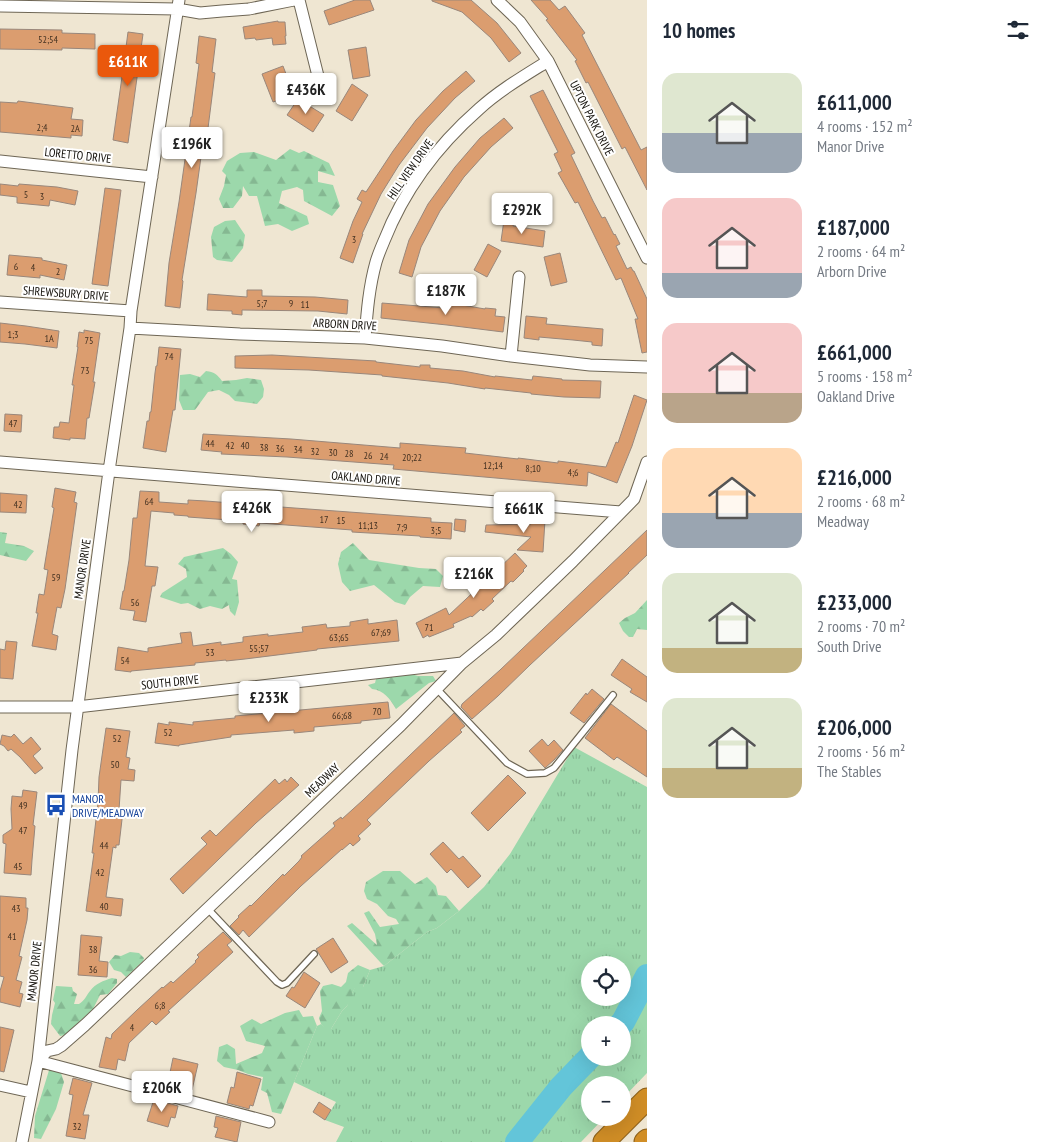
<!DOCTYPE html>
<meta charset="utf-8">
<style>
body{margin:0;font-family:"PT Sans Narrow",sans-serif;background:#f2f2f3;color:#1f2937;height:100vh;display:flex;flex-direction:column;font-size:19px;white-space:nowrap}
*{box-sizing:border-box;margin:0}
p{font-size:16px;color:#747a83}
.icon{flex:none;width:28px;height:28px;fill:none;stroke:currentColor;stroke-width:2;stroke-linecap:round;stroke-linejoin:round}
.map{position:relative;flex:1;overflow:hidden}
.details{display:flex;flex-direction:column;background:#fff;width:400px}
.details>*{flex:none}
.tools{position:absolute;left:581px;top:956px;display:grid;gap:10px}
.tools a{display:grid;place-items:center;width:50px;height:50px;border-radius:50%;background:#fff;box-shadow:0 5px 20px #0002;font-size:25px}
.price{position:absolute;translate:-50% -42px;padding:0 11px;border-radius:5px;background:#fff;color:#222;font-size:16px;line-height:32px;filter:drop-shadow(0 1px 2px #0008)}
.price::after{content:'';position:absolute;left:50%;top:30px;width:15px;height:11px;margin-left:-8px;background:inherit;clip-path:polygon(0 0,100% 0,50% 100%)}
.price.active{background:#ea580c;color:#fff}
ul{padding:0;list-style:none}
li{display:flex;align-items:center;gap:15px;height:125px;padding:0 15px}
li span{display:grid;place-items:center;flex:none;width:140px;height:100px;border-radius:15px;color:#555}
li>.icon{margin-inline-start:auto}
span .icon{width:60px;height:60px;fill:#fffc;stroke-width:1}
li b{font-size:21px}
h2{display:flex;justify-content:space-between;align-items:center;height:60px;padding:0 15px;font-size:21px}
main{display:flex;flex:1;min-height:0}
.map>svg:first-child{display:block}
.grass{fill:url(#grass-tufts);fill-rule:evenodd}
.forest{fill:url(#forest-firs)}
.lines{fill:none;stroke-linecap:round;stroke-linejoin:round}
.river{stroke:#63c5d9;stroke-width:24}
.building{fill:#db9d6f;stroke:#99877b}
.service-casing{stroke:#6e6655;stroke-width:8}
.minor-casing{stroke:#6e6655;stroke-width:13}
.motorway-casing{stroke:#8d611b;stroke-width:23}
.service{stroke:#fff;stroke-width:5.5}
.minor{stroke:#fff;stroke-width:11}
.motorway{stroke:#d18e26;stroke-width:21}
.labels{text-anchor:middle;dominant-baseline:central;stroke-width:4;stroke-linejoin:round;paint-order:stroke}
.number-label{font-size:10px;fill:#433121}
.street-label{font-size:12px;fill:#100d07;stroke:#fff}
.transit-label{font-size:12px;fill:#164399;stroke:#fff;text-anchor:start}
</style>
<main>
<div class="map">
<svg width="647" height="1142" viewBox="0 0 647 1142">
<defs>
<pattern id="grass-tufts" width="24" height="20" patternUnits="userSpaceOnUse" patternTransform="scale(1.25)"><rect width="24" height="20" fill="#9cd8ab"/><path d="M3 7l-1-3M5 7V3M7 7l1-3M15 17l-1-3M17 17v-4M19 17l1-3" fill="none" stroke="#85b892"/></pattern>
<pattern id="forest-firs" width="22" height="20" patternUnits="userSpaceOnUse" patternTransform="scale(1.25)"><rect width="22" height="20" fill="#9cd8ab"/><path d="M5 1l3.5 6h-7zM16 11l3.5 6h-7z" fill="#85b892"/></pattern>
</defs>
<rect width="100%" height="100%" fill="#efe6d2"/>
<!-- grass -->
<path class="grass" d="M574 747 647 787V1073L623 1098 622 1085H590V1118H604L581 1142H336L344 1127 325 1120 336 1102 294 1082 317 1026 321 1024 325 1028 331 1029 342 1011 347 1006 352 993 355 987H363L370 970 384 966 427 932 437 928 459 911 484 887 510 854ZM590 965H622V998H590ZM590 1025H622V1058H590Z"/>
<!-- forest -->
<path class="forest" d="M290 149 299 153 304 151 329 163 335 176 318 171V182L333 185 340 206 332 216 304 201 303 190 297 187 282 191 279 203 307 216 309 224 292 231 278 224 265 226 257 196H249L243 186 242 196 233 208H223L219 199 224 186 226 175 222 171 227 161 240 153 254 152 276 160Z
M235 220 245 235 243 248 232 262 217 260 213 257 211 237 214 227 225 221Z
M206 371C214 372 217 374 222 381L236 380 247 378 261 380 264 389 263 397 257 404 235 401 229 395 219 390 208 392 195 410H183L179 400 180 375 190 374 200 377Z
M0 532 7 533 5 543 24 546 34 551 26 561 0 555Z
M353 543 369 560 419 568 436 569 443 576 440 587 423 586 410 597 405 605 395 602 374 585 350 591 342 582 338 564 341 552Z
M223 548 231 554 238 562 232 579 237 580 239 602 235 616 230 611 229 605 222 609 210 606 200 609 188 603 181 604 160 597 162 593 187 577 186 569 178 564 184 557Z
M647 600V630L637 629 633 637H629L623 631 619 623 625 618 635 613Z
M411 674 418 676H433L436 681 429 683 396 709C390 699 384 690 372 689L368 685 375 683 376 679Z
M383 871H400L415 884 427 877 436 886 438 895 446 896 459 911 437 928 427 932 384 966 380 962 347 926 352 923 377 945 375 934 364 913 369 911 380 927 399 924 396 919 388 916 377 904 367 899 364 891 366 882Z
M130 952 139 953 144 958 143 961 126 977 121 972 114 970 109 962 115 955 121 956Z
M358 965 370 970 363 987 355 988 352 993 353 996 347 1006 342 1011 331 1029H325L321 1024 319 1018 322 1011 320 991 323 986 332 984 341 987 346 982 348 973Z
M112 978 117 979V983L108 994 100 995 93 1009 65 1035 60 1036 51 1024 52 1015 55 1003 53 1000 56 986 72 987 73 991 77 994 74 1004H79C85 1000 86 996 90 991 96 983 103 981 112 978Z
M299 1010 303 1017 313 1016 317 1026 281 1114 272 1112 267 1093 261 1090 263 1077 248 1074 238 1070 224 1067 217 1061 219 1047 227 1044 235 1049 236 1064 262 1053 265 1046 246 1041 240 1026 252 1019 261 1024 285 1013Z
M50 1067 60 1070 64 1082 56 1109 41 1139 34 1138 35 1116Z"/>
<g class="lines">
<!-- river -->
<path class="river" d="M620 1025 623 1022 647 976
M517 1142 561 1087 590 1057"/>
</g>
<!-- building -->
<path class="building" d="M355 0H370L374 10 329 25 324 11Z
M432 0H471L497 23 521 53 509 62 491 38 462 12 432 1Z
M531 0H550L559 10 565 6 585 33 582 35 641 150 647 147V190L625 147 622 149 588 82 586 83 575 61 577 60 546 20 548 19Z
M278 21V22H285L286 36H285L286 44 273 45 272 38 256 40 255 38 245 39 243 27Z
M0 29 62 30V33L95 34V49L62 48V50L0 49Z
M128 32 143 34 128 143 113 140 123 70Z
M199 36 216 39 212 72 215 73 206 144H209L207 158 201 157 196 193 182 280 183 281 180 308 165 306 169 263 179 202 191 117H192L199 64 196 63Z
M366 47 370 76 353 79 348 50Z
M283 66 294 95 273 102 262 74Z
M466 71 475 81 455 98 427 128 399 165 381 194 362 234H363L353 263 340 258 353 221 362 202 357 199 362 190 366 192 393 151 416 120 443 91Z
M352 84 368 95 352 121 336 111Z
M543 90 575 153 571 155 593 201 602 218 605 217 614 235 615 234 620 244 616 246 627 269 631 267 633 271H634L647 299V352L642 353 635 319H638L621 278 616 280 578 202 575 203 558 173 562 171 554 154 558 152 530 96Z
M298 99 324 115 313 132 287 115Z
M18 101 73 108 71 119 83 120 82 136 71 135V138L0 132V102L17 103Z
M504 118 513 128 491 147 464 177 440 211 421 247 412 277 399 273 409 240 428 204 455 167 480 138Z
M0 184 18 186 19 184 57 187 78 191 75 205 50 200 49 206 17 203V197L0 195Z
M105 188 121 190 108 286 92 284Z
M504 220 514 221 513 226 545 231 543 247 501 241Z
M488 244 501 251 487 277 474 270Z
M560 253 567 282 551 286 544 257Z
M9 255 42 258V260L67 265 64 280 40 275V278L7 275Z
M247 290H262V296L315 297 348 300 347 314 318 311 242 310V315L232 314V311L207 310 208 294 247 297Z
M445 302 485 309V308L496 309 495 316 505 317 503 332 447 325 381 318 382 303 444 308Z
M526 316 547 318 546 324 603 329 602 346 592 345V342L573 340 539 337V340L524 338Z
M0 323 26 326 59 331 57 348 25 344 0 342Z
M84 330 100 333 93 382H95L89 418H87L85 439 70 438V440L53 438 54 427H59L60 422 69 423 74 385H72L78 347H77L79 332 84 333Z
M159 347 181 349 175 410H173L166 452 143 448 147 421H149L150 412H151L155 373 156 366H157Z
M272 355 376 361V362L420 367V365H430V368L463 371 495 377V376L532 380 533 376 562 379V380L601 381 600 398 564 397 531 394V393L485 388V389L448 383 382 376V375L309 370 235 368V356Z
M634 395 647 400 632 446 617 483 588 472 587 486 393 469 394 465 287 457 221 454 222 452 201 450 203 434 291 439 400 448V443L466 448 465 453 518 459V458L558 463V461L606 467 616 442 618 443Z
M5 414 22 415 21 432 4 431Z
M55 488 76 492 74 502 77 503 65 589 61 608 57 607 52 634 58 636 56 650 32 646 38 613H36L39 594 44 595 48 570 44 569 54 508 52 507Z
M140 491 159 492V502L188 504V500L206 501 281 507 431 518V522L452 523 451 539 420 537V536L352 532V530L260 523 259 526 243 524V521L188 517V516L174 515V513L151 511 145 566 158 567 155 586H152L146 622 133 620 135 611 120 609 123 591H124L129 560 133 518H137Z
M0 493 27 495 26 513 0 512Z
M455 519 466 520 465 532 454 530Z
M531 519 545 520 543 552 517 550 531 537 485 532 486 525 531 524Z
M647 530V555L628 573H629L530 665 498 696 472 719 461 707 462 704 500 670Z
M515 553 527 566 523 570 524 571 513 582 511 581 492 599 494 601 483 611 481 609 472 617 471 616 453 624 454 627 429 637 428 635 423 638 416 623 446 608 449 615Z
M368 619V624L397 620 399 641 317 649V650L245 659 226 661V660L195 663V665L131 671V672L115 670 118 647 148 652V648L182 643 180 633 191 632 193 646 221 642V645L243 642V637L268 634V636L303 632 302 627 319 625 326 624 327 628 350 626V622Z
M6 641 17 642 13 679 0 678V649L5 650Z
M622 659 647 677V702L630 692 632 689 611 675Z
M592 689 604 699 584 723 570 713 586 693 587 695Z
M388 702 390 718 361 721V723L314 727V731L294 733V730L231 735V737L179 745V746L155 743 158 723 169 725V722L193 725V722L235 718V716Z
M611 704 647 731V777L617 757 614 760 585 738Z
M454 713 465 726 460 730 462 732 429 761 367 820 371 824 358 836 360 838V840L353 846 350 843 342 850V849L301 886 249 937 243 930 239 935 230 926 239 917 238 916 250 905 251 906 283 874 284 876 299 861 302 857 301 856 335 826 333 823 341 817 342 819 363 800Z
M106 728 130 731 126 757 130 758 128 769 135 770 134 781 121 780 119 810 123 811 119 845H116V848L113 847 106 897 123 899 121 916 86 911 94 853H92L98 803 99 777Z
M14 734 23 744 31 737 41 749 33 756 43 768 35 774 20 757 11 749 8 751 4 746 0 744 2 735 11 737Z
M542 739 548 746 554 740 563 750 554 760 545 768 529 751Z
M508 775 526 793 488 831 471 813Z
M291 777 299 785 256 823 183 894 170 879 207 844 201 838 210 830 216 836 275 779 279 784 285 779 287 782Z
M23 790 37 792 33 825 35 826 32 860 31 875 4 873 6 844 3 843V835L12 829 11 809 12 796 22 797Z
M443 842 459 859 463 856 481 876 468 888 451 869 447 873 430 854Z
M0 896 26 898V908H28L27 920 19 956 22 957 16 980 22 982 19 993 23 994 20 1007 0 1002V991L4 977 0 976Z
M223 932 232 941 227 945 233 952 168 1011 170 1012 156 1025 152 1021 129 1043 125 1061 118 1059 116 1070 99 1067 106 1037 111 1039 112 1034 137 1010 162 987 163 988 171 981 173 983 196 962 195 961 199 957 197 955Z
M81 935 102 937 99 961 108 962 107 977 78 975Z
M333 938 348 962 331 973 316 949Z
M304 972 320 983 305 1008 286 996 292 987 294 988Z
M0 1027 14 1030 4 1072 0 1071Z
M173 1058 198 1064 192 1090 191 1089 190 1093 167 1087Z
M237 1072 261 1079 253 1106 250 1105 249 1109 227 1103 231 1087 234 1088Z
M73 1078 92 1083 83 1115H89L85 1139 66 1136 73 1095 69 1094Z
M154 1099 178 1106 175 1118 171 1117 168 1127 147 1121Z
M319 1102 331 1110 325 1120 313 1112Z
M216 1116 241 1122 237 1142 215 1137 218 1128 214 1127Z"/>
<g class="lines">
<!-- service casing -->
<g class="service-casing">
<path id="service" d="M437 689 507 763 527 774 545 773 554 768 613 695
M207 908 277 982 282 985 287 983 314 954"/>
</g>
<!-- minor casing -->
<g class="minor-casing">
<path id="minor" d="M299 0 323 96
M497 0 520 22 548 61 647 258
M0 6 177 9 200 13 222 11 249 9 294 0
M0 161 152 177
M0 302 131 311
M130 328 240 334 365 338 442 346 511 356 590 365 647 367
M365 338C367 312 369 287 376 262 378 255 381 248 384 241 404 190 438 145 479 109 500 90 524 76 548 61
M511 356 519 277
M0 462 621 512
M0 707H77L462 663
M0 1085 31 1092
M269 1122 38 1061 47 1051 56 1049 61 1046 85 1025 401 725 462 663 496 635 573 561 634 499 647 462
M22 1142 38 1061 72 750 109 471 130 328 131 311 179 0"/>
</g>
<!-- motorway casing -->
<g class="motorway-casing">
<path id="motorway" d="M604 1142 647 1099
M645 1142 647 1140"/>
</g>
<!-- service -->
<use href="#service" class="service"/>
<!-- minor -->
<use href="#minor" class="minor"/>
<!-- motorway -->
<use href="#motorway" class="motorway"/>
</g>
<!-- icons -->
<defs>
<g id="bus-bare" transform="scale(1.725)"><path d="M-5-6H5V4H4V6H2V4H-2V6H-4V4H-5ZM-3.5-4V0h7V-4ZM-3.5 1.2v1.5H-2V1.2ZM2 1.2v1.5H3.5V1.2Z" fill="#1a4fb4" stroke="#fff" stroke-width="2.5" paint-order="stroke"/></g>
</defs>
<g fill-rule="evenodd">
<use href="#bus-bare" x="56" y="805"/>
</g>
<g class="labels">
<!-- number labels -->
<g class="number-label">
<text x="48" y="39">52;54</text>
<text x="42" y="127">2;4</text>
<text x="75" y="128">2A</text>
<text x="26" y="194">5</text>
<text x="42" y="196">3</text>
<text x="354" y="239">3</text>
<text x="16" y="266">6</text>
<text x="33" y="267">4</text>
<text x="58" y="271">2</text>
<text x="262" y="303">5;7</text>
<text x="291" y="303">9</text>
<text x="305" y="304">11</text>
<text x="13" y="334">1;3</text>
<text x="49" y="338">1A</text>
<text x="89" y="340">75</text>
<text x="169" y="356">74</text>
<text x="85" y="370">73</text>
<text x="13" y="423">47</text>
<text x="210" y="443">44</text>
<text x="230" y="445">42</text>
<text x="245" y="445">40</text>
<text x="264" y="447">38</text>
<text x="280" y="448">36</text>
<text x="298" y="449">34</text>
<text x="315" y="451">32</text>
<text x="333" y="452">30</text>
<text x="349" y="453">28</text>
<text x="368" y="455">26</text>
<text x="384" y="456">24</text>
<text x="412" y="457">20;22</text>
<text x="493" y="465">12;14</text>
<text x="533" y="468">8;10</text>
<text x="573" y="472">4;6</text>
<text x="149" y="501">64</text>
<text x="18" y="504">42</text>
<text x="324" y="519">17</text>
<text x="341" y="520">15</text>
<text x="368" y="525">11;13</text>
<text x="402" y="527">7;9</text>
<text x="436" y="530">3;5</text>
<text x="56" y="577">59</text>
<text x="135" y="602">56</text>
<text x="429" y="627">71</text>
<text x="381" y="632">67;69</text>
<text x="339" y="637">63;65</text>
<text x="259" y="648">55;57</text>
<text x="210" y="652">53</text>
<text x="125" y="660">54</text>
<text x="377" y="711">70</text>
<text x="342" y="715">66;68</text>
<text x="168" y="732">52</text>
<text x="117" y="738">52</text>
<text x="115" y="764">50</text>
<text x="23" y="805">49</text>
<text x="23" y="830">47</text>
<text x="104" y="845">44</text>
<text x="18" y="866">45</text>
<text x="100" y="872">42</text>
<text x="104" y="906">40</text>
<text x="16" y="908">43</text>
<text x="12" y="936">41</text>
<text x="93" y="949">38</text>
<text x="93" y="969">36</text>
<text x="160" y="1005">6;8</text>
<text x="132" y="1027">4</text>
<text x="77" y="1126">32</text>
</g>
<!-- street labels -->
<g class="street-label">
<text transform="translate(592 118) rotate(63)">UPTON PARK DRIVE</text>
<text transform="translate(78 155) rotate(6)">LORETTO DRIVE</text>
<text transform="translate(410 169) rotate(-55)">HILL VIEW DRIVE</text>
<text transform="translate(66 293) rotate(4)">SHREWSBURY DRIVE</text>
<text transform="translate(345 324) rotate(3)">ARBORN DRIVE</text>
<text transform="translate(366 478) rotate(5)">OAKLAND DRIVE</text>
<text transform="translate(82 569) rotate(-82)">MANOR DRIVE</text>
<text transform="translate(170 682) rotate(-6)">SOUTH DRIVE</text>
<text transform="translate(322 780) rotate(-44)">MEADWAY</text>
<text transform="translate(34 971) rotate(-84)">MANOR DRIVE</text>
</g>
<!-- transit labels -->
<g class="transit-label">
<text x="72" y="798">MANOR<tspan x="72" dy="14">DRIVE/MEADWAY</tspan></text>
</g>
</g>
</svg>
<div class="tools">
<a><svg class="icon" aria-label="locate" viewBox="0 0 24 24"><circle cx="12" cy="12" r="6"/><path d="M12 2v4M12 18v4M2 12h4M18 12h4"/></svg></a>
<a>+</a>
<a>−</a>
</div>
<b class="price active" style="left:128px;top:87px">£611K</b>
<b class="price" style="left:306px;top:115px">£436K</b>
<b class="price" style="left:192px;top:169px">£196K</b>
<b class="price" style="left:522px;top:235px">£292K</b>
<b class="price" style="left:446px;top:316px">£187K</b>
<b class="price" style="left:252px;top:533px">£426K</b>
<b class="price" style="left:524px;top:534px">£661K</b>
<b class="price" style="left:474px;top:599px">£216K</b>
<b class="price" style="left:269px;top:723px">£233K</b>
<b class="price" style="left:162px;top:1113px">£206K</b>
</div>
<section class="details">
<h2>10 homes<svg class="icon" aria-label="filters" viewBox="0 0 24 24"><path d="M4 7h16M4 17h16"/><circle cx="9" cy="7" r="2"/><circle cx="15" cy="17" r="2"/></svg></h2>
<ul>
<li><span style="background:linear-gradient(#dfe7d0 60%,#9aa5b1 0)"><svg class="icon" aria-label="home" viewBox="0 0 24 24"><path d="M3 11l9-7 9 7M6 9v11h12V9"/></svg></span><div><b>£611,000</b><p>4 rooms · 152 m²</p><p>Manor Drive</p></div></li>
<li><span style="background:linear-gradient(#f6c9c9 75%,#9aa5b1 0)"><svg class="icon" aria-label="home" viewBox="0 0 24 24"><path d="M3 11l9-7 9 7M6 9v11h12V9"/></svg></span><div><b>£187,000</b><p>2 rooms · 64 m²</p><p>Arborn Drive</p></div></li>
<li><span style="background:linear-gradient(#f6c9c9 70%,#b9a48a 0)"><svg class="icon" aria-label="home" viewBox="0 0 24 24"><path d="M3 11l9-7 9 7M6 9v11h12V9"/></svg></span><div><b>£661,000</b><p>5 rooms · 158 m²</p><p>Oakland Drive</p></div></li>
<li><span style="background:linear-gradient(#ffd9b3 65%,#9aa5b1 0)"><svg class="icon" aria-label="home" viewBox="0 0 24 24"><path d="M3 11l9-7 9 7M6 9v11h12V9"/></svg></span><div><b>£216,000</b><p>2 rooms · 68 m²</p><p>Meadway</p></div></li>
<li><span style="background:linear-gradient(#dfe7d0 75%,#c2b280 0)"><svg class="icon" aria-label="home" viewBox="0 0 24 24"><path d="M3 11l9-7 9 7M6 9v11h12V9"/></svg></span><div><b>£233,000</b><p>2 rooms · 70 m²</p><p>South Drive</p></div></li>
<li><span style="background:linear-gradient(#dfe7d0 70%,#c2b280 0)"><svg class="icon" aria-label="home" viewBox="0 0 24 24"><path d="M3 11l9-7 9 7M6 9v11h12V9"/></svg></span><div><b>£206,000</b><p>2 rooms · 56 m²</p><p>The Stables</p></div></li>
</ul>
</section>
</main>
